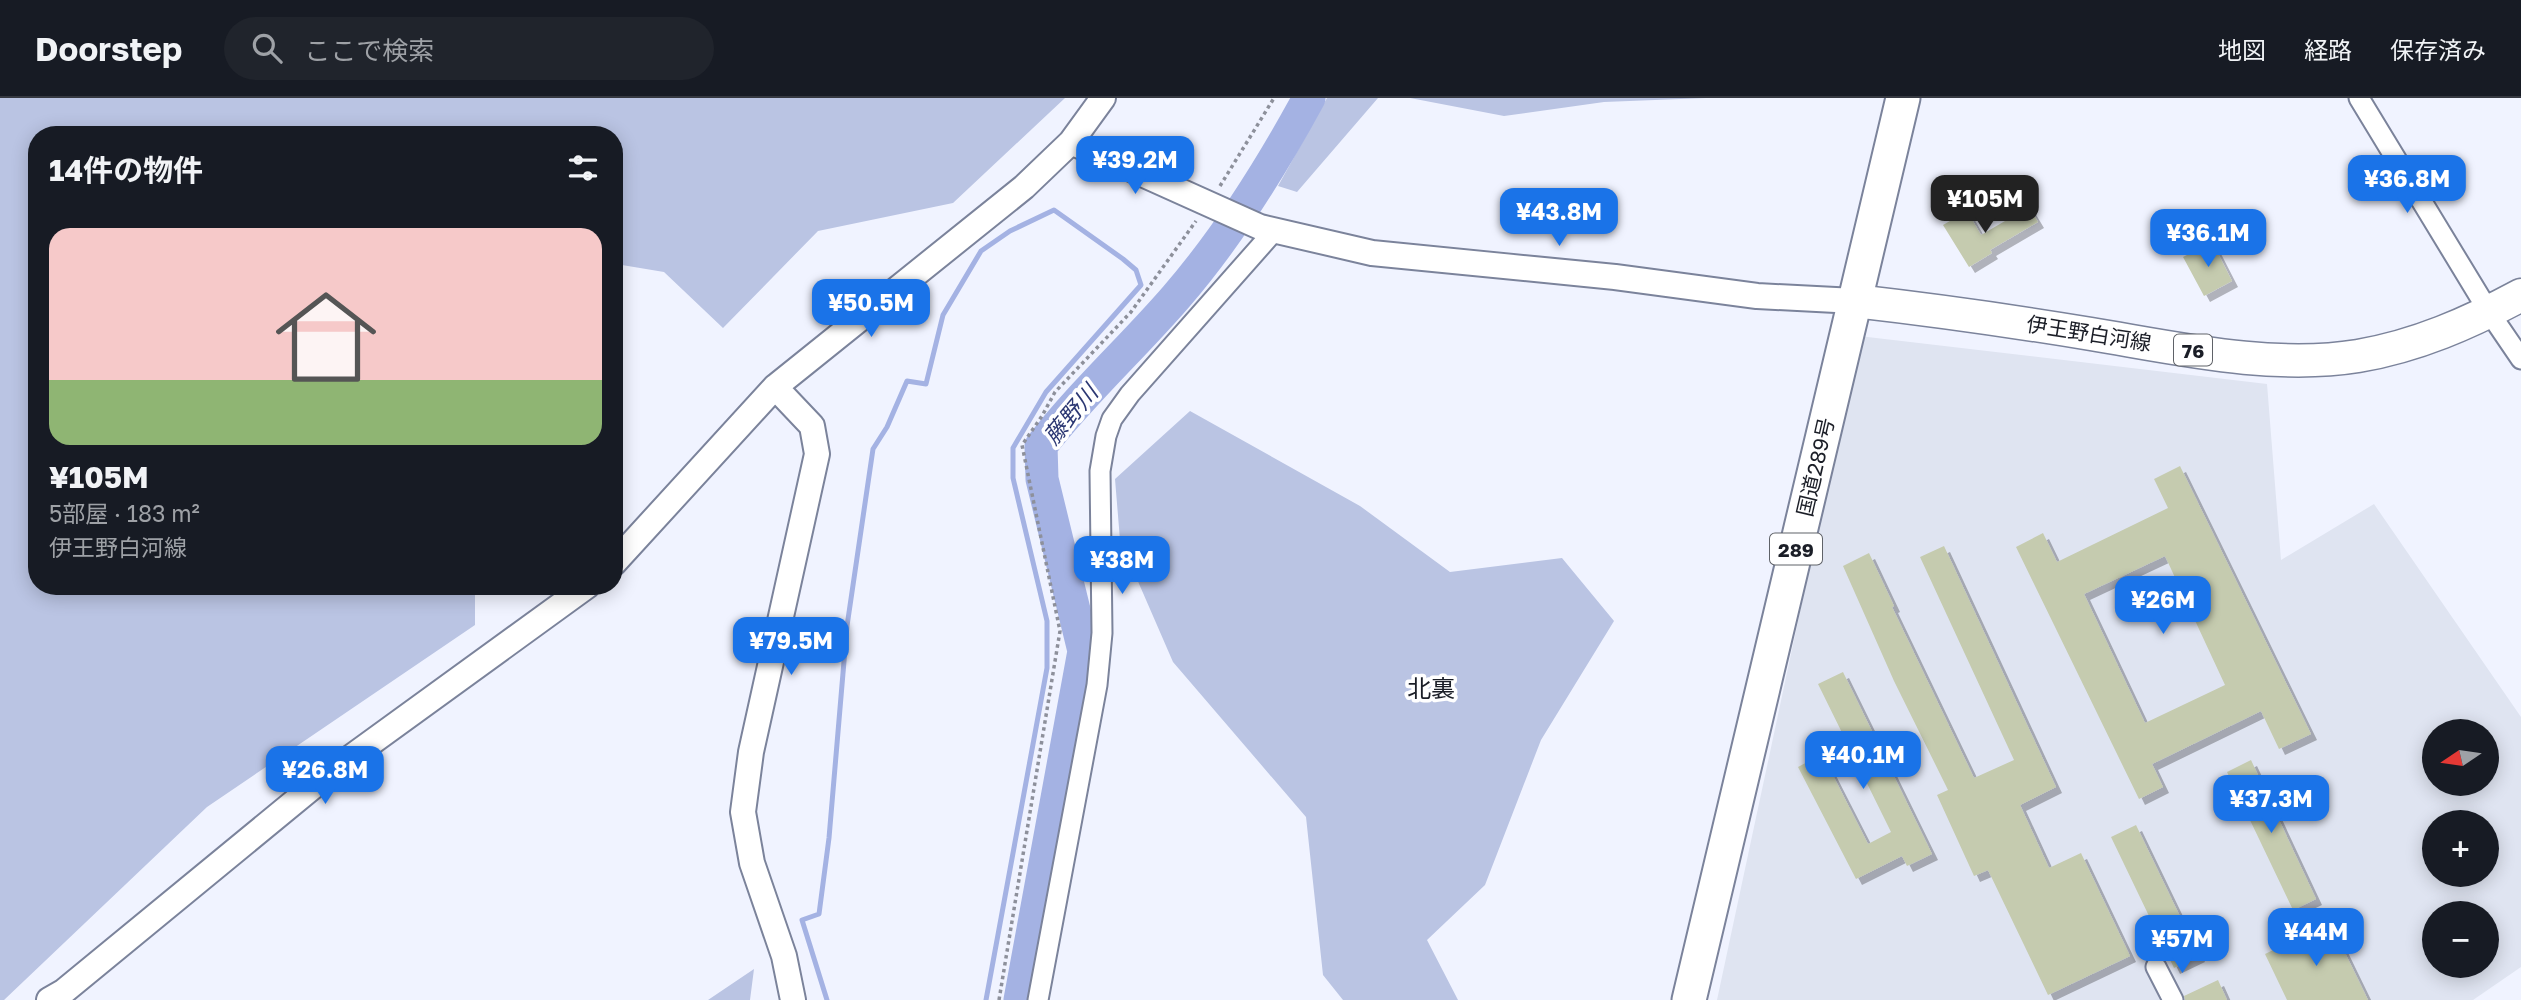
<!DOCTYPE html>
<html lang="ja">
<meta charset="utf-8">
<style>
body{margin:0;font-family:"Golos Text","Noto Sans JP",sans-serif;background:#20242c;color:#f1f3f6;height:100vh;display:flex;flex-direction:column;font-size:26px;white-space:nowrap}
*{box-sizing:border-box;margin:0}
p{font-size:23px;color:#9ea1a6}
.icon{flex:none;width:38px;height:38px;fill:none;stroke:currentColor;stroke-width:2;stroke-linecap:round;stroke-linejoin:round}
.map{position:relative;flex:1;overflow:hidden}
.drawer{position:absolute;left:28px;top:28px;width:595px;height:469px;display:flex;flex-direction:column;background:#171b24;border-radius:28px;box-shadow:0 4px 18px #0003}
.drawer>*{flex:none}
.needle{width:46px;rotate:257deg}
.controls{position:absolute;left:2422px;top:621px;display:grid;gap:14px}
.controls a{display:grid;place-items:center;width:77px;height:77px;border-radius:50%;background:#171b24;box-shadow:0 4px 18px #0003;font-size:35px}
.price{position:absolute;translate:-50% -60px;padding:0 16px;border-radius:14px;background:#1a73e8;color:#fff;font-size:23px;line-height:46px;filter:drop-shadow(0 2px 4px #0008)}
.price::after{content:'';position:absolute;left:50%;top:42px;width:21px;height:16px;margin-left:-10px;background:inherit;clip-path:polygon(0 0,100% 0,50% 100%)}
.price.on{background:#222;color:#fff}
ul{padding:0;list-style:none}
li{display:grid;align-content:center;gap:14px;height:371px;padding:0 21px}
li span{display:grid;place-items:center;height:217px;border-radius:21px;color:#555}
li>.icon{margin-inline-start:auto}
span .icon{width:126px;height:126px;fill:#fffc;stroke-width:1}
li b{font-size:30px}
h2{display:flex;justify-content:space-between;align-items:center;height:84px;padding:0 21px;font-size:30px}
header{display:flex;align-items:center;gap:42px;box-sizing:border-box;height:98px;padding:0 35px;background:#171b24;border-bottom:2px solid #363941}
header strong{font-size:33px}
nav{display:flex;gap:38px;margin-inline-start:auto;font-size:24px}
.search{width:490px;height:63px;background:#20242c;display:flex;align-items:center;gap:18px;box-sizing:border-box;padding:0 24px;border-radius:38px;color:#9ea1a6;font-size:26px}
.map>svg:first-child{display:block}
.built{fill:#dfe4f1;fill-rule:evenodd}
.green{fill:#bac4e3}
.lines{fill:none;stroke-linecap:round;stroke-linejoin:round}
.stream{stroke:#a4b2e3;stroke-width:5}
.river{stroke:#a4b2e3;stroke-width:33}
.building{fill:#c5cbaf;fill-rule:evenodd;filter:url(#shadow)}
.minor-casing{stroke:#7b839b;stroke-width:23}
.tertiary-casing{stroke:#7b839b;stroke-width:28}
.primary-casing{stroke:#7b839b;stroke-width:35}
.trunk-casing{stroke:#7b839b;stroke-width:37}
.path{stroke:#8d909b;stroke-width:3.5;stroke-dasharray:3.5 3.5;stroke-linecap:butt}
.minor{stroke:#fff;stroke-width:19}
.tertiary{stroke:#fff;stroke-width:24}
.primary{stroke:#fff;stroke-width:32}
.trunk{stroke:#fff;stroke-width:33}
.labels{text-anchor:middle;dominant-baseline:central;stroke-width:7;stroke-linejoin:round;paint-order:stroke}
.shield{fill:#fff;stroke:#5f6268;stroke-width:2}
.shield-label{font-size:19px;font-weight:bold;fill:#1b1e27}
.street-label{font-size:21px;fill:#1b1e27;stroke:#fff}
.water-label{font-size:23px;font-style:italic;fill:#2c3873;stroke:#fff}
.quarter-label{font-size:24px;fill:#1b1e27;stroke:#fff}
</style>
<header>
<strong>Doorstep</strong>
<div class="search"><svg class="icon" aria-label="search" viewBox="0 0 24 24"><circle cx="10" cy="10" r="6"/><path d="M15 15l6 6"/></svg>ここで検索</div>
<nav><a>地図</a><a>経路</a><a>保存済み</a></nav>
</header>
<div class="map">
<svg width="2521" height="902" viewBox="0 0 2521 902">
<defs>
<filter id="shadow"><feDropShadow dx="6" dy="6" stdDeviation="0" flood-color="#0004"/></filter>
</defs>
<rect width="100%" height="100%" fill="#f0f3ff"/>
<!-- built -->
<path class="built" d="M1859 238 2267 286 2281 462 2374 406 2521 619V869L2473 902H1717ZM2434 634H2487V686H2434ZM2434 724H2487V777H2434ZM2434 816H2487V868H2434Z"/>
<!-- green -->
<path class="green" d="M0 0H1065L953 105 818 133 723 230 664 174 622 167 614 158V37H37V488H475V527L207 709 4 902H0Z
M1327 0H1378L1297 94 1278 88Z
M1410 0H1706L1604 4 1504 18Z
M1190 313 1360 408 1450 474 1562 460 1614 523 1541 642 1485 787 1427 842 1458 902H1343L1323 877 1306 719 1173 564 1120 442 1115 381Z
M754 871 750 902H708Z"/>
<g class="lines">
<!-- stream -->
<path class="stream" d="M827 902 802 822 819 816 829 740 847 528 873 351 887 329 907 283 926 286 943 217 981 153 1010 133 1054 112 1123 161 1136 172 1141 187 1046 294 1013 350V380L1047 523V570L986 902"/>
<!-- river -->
<path class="river" d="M1020 902 1084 553 1042 381 1041 348C1082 295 1132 250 1176 199 1228 139 1271 70 1309 0"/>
</g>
<!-- building -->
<path class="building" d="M2029 109 2038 124 1990 152 1992 155 1969 169 1943 127 1967 113 1981 137Z
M2212 144 2232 183 2204 198 2183 159Z
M2180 368 2311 636 2279 651 2261 613 2152 666 2163 689 2139 701 2016 449 2043 435 2057 464 2168 410 2154 381ZM2165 458 2225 587 2145 625 2084 496Z
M1944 448 2056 689 2020 707 2049 770 2081 755 2130 858 2048 897 1988 772 1974 778 1937 697 1948 692 1894 583 1843 468 1869 455 1894 508 1892 509 1974 680 2014 662 1920 459Z
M1843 574 1932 756 1907 768 1902 758 1856 781 1798 669 1822 656 1868 746 1891 734 1818 586Z
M2251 662 2316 801 2293 812 2227 674Z
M2136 727 2199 858 2174 870 2111 739Z
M2330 824 2368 902H2287L2265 856Z
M2218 882 2227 902H2185L2184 898Z"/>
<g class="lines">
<!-- minor casing -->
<g class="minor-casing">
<path id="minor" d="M2359 0 2489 214 2521 261
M2156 869 2173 902
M1038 902 1097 587 1102 535 1100 373 1106 338 1112 321 1130 296 1275 132"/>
</g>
<!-- tertiary casing -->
<g class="tertiary-casing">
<path id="tertiary" d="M1071 44 1260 129 1372 155 1615 179 1757 198 1855 203
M775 289 812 328 817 356 751 654 743 714 752 765 784 858 793 902
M614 465 775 289 1024 89 1071 44 1103 0
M49 902 63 894 332 673 587 488"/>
</g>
<!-- primary casing -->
<g class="primary-casing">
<path id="primary" d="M1855 203C1934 212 2012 223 2091 236 2176 250 2272 272 2358 258 2417 248 2469 225 2521 197"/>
</g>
<!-- trunk casing -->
<g class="trunk-casing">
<path id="trunk" d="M1689 902 1903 0"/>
</g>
<!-- path -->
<path class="path" d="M1220 88 1274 0
M999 902 1060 533 1022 347 1042 318 1055 294 1131 214 1196 123"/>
<!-- minor -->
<use href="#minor" class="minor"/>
<!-- tertiary -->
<use href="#tertiary" class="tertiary"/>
<!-- primary -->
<use href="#primary" class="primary"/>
<!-- trunk -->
<use href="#trunk" class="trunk"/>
</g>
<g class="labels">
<!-- shield labels -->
<g class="shield">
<rect x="2174" y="236.5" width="38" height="31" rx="5"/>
<rect x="1770" y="435.5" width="52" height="31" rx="5"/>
</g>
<g class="shield-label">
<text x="2193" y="252">76</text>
<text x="1796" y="451">289</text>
</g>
<!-- street labels -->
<g class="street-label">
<text transform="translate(2089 235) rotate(9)">伊王野白河線</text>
<text transform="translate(1815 369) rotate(-77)">国道289号</text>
</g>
<!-- water labels -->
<g class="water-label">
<text transform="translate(1070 316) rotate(-50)">藤野川</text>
</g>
<!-- quarter labels -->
<g class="quarter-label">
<text x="1431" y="589">北裏</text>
</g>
</g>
</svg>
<div class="controls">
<a><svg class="needle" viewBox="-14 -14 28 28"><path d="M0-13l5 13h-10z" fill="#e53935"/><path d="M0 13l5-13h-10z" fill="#9ea1a6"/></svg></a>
<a>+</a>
<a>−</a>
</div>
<b class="price" style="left:1135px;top:98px">¥39.2M</b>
<b class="price" style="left:2407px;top:117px">¥36.8M</b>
<b class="price on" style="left:1985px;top:137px">¥105M</b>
<b class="price" style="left:1559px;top:150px">¥43.8M</b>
<b class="price" style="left:2208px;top:171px">¥36.1M</b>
<b class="price" style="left:871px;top:241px">¥50.5M</b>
<b class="price" style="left:1122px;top:498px">¥38M</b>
<b class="price" style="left:2163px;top:538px">¥26M</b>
<b class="price" style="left:791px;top:579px">¥79.5M</b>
<b class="price" style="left:1863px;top:693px">¥40.1M</b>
<b class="price" style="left:325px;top:708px">¥26.8M</b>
<b class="price" style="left:2271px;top:737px">¥37.3M</b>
<b class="price" style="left:2316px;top:870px">¥44M</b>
<b class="price" style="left:2182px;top:877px">¥57M</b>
<section class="drawer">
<h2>14件の物件<svg class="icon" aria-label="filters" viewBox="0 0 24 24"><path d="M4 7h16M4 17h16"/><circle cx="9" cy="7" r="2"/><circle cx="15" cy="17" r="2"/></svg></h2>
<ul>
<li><span style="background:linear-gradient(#f6c9c9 70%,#8fb573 0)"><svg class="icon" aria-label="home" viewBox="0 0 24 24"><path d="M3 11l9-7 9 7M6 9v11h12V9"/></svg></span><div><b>¥105M</b><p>5部屋 · 183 m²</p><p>伊王野白河線</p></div></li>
</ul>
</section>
</div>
